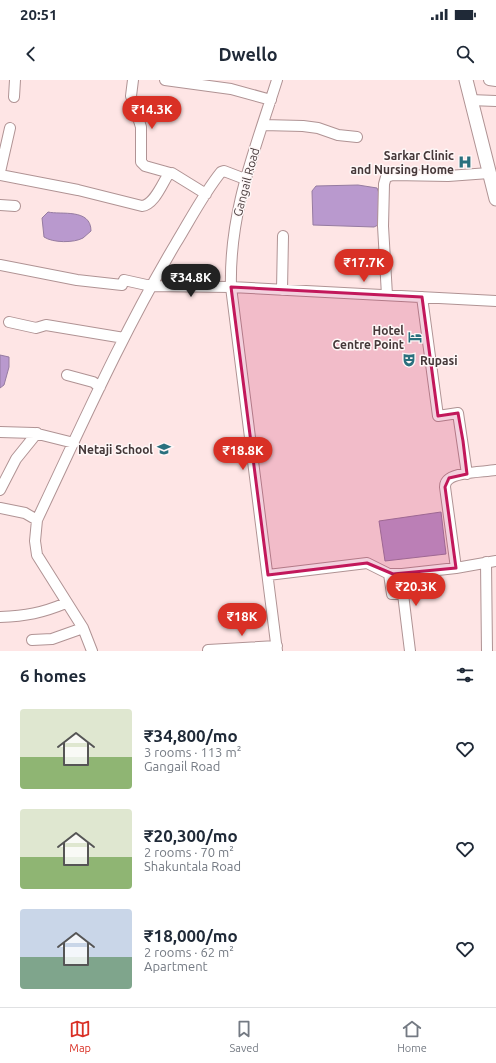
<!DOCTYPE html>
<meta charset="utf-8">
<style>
body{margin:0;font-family:Ubuntu,sans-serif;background:#f6f6f7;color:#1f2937;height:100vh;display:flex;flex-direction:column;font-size:15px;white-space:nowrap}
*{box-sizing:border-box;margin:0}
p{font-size:13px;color:#747a83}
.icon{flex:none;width:22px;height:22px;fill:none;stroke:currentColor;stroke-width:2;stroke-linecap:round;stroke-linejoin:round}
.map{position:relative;height:571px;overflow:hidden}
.sheet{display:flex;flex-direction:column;background:#fff;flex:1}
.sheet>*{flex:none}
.price{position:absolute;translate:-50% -34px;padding:0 9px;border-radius:14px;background:#d93025;color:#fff;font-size:13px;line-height:26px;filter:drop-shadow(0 1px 2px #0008)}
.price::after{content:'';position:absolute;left:50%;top:24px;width:12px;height:9px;margin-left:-6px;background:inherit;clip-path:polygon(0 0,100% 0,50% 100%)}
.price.current{background:#222;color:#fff}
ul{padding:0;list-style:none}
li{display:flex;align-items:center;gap:12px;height:100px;padding:0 20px}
li span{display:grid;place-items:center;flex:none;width:112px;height:80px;border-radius:4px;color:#555}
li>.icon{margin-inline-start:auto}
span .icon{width:48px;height:48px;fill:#fffc;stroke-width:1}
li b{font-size:17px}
h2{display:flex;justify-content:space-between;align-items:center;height:48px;padding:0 20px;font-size:17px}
.status{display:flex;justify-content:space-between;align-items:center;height:28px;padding:0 20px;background:#fff;direction:ltr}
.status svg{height:11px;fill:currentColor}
header{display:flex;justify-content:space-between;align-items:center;height:52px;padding:0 20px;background:#fff;font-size:18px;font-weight:700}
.dock{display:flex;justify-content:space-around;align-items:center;height:56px;border-top:1px solid #e0e1e3;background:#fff;font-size:11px;color:#747a83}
.dock a{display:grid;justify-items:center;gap:2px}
.dock .current{color:#d93025}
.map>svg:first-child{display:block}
.water{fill:#b999ce;stroke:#967ca1}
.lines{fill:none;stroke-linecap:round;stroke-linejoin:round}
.minor-casing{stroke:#b09394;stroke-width:12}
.major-casing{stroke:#b09394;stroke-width:15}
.minor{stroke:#fff;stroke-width:10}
.major{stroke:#fff;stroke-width:13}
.marked{fill:#c2185b;fill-opacity:0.2;stroke:#c2185b;stroke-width:3;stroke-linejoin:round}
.labels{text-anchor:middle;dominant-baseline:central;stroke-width:3;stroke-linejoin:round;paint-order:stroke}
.poi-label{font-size:12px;font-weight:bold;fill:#443738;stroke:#fef7f7;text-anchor:end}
.street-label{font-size:12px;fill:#443738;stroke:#fef7f7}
</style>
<div class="status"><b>20:51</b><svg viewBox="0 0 49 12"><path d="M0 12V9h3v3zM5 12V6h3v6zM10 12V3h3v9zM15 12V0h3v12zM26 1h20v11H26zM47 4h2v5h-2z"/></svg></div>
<header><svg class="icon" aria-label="back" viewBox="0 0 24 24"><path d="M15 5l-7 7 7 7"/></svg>Dwello<svg class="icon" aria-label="search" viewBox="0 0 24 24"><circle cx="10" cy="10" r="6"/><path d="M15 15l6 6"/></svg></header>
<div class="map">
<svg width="496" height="571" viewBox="0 0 496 571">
<rect width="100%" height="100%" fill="#fee5e5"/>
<!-- water -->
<path class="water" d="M358 105 377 108 379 113 378 145 374 147 313 145 312 111 316 106Z
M48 132C61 135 91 128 91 151 88 153 86 156 83 158 74 163 53 163 44 157L42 138Z
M0 275 9 277V287L4 305 0 308Z
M441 432 446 474 385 481 379 441Z"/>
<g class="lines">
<!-- minor casing -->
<g class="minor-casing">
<path id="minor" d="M133 0 131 16 141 47V82L145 86 170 93
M165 0 231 9 271 20
M277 0C255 70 229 132 231 207L277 571
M489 0 496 1
M14 17 15 0
M470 20 496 21
M263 45 303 46 318 48 338 55 357 57
M0 92 10 48
M0 95 78 110 142 126C154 125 162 104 168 95L172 93 206 114
M0 125 15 126
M0 185 77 200 122 205 124 200 151 206 231 207 496 221
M282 210 283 156
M387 215 383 146 384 104 386 97 393 95 448 96 489 93
M422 217 438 336 458 333 467 394
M9 242 36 248 46 245 124 258
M67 295 93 302 100 307
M0 352 34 353 74 363
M0 410 16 379 37 353
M0 428 25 433 37 440
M486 482 487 571
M456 488 445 407C445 404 446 401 449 399 458 392 484 392 496 390
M389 494 392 514H403L410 571
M268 495 367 483 389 494H402L456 488 496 481
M0 537C26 536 42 533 66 523
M32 560 52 559 83 548
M208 570 277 566
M92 571 83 548 37 475 35 461 37 440C81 347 123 252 176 163 190 140 204 113 221 92L224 91 245 99"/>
</g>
<!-- major casing -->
<g class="major-casing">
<path id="major" d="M466 0 496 119"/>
</g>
<!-- minor -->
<use href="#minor" class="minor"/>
<!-- major -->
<use href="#major" class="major"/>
</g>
<!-- marked area -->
<path class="marked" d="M231 207 422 217 438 336 458 333 463 361 467 394 449 398 445 407 456 488 393 494 367 483 268 495Z"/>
<!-- icons -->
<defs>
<g id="hospital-bare" transform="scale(1.08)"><path d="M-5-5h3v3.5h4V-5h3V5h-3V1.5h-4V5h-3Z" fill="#2a707e" stroke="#fef7f7" stroke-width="2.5" paint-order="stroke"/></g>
<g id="hotel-bare" transform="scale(1.08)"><path d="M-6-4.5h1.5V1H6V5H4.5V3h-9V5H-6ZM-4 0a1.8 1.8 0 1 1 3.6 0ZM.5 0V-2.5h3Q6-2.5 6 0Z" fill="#2a707e" stroke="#fef7f7" stroke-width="2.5" paint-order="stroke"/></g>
<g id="theatre-bare" transform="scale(1.08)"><path d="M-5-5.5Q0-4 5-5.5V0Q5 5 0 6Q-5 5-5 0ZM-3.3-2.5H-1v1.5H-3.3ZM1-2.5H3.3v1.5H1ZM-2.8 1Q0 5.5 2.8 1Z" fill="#2a707e" stroke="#fef7f7" stroke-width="2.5" paint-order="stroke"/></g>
<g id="school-bare" transform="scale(1.08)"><path d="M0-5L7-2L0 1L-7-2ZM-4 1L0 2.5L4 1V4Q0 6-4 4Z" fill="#2a707e" stroke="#fef7f7" stroke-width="2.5" paint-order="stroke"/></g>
</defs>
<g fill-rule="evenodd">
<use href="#hospital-bare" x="465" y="82"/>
<use href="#hotel-bare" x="415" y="257"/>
<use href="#theatre-bare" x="409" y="280"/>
<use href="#school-bare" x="164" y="369"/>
</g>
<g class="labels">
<!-- poi labels -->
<g class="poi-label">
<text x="454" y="75">Sarkar Clinic<tspan x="454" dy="14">and Nursing Home</tspan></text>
<text x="404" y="250">Hotel<tspan x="404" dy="14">Centre Point</tspan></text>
<text x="420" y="280" text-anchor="start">Rupasi</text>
<text x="153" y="369">Netaji School</text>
</g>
<!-- street labels -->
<g class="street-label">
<text transform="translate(246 102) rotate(-75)">Gangail Road</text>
</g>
</g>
</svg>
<b class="price" style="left:152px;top:50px">₹14.3K</b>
<b class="price" style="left:364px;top:203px">₹17.7K</b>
<b class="price current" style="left:191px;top:218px">₹34.8K</b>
<b class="price" style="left:243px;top:391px">₹18.8K</b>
<b class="price" style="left:416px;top:527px">₹20.3K</b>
<b class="price" style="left:242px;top:557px">₹18K</b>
</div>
<section class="sheet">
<h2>6 homes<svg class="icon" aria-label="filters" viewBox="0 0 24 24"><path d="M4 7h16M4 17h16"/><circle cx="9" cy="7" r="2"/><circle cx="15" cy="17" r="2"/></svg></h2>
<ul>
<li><span style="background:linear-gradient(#dfe7d0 60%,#8fb573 0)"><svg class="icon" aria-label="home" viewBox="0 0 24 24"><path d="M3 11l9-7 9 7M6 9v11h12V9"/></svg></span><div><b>₹34,800/mo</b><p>3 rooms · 113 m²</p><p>Gangail Road</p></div><svg class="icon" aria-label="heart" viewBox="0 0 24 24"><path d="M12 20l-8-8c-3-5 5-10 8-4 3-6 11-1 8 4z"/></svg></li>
<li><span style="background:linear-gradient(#dfe7d0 60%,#8fb573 0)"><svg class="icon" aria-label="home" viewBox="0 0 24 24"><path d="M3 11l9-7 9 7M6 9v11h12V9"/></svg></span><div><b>₹20,300/mo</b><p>2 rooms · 70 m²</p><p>Shakuntala Road</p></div><svg class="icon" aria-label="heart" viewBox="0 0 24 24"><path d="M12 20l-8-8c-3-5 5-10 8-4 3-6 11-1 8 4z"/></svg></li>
<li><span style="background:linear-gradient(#c9d6e8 60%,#7fa58c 0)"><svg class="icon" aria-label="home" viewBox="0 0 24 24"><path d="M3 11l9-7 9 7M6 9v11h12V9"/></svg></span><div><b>₹18,000/mo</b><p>2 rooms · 62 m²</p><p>Apartment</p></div><svg class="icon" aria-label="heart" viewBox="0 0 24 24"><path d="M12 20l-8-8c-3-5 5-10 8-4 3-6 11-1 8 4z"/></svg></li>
</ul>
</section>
<nav class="dock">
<a class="current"><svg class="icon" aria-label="map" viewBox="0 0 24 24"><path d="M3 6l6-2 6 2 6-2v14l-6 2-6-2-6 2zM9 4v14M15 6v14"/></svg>Map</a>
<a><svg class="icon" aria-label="saved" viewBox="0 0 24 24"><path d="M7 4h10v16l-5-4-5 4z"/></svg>Saved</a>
<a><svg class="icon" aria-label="home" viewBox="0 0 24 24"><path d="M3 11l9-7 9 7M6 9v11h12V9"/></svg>Home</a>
</nav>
